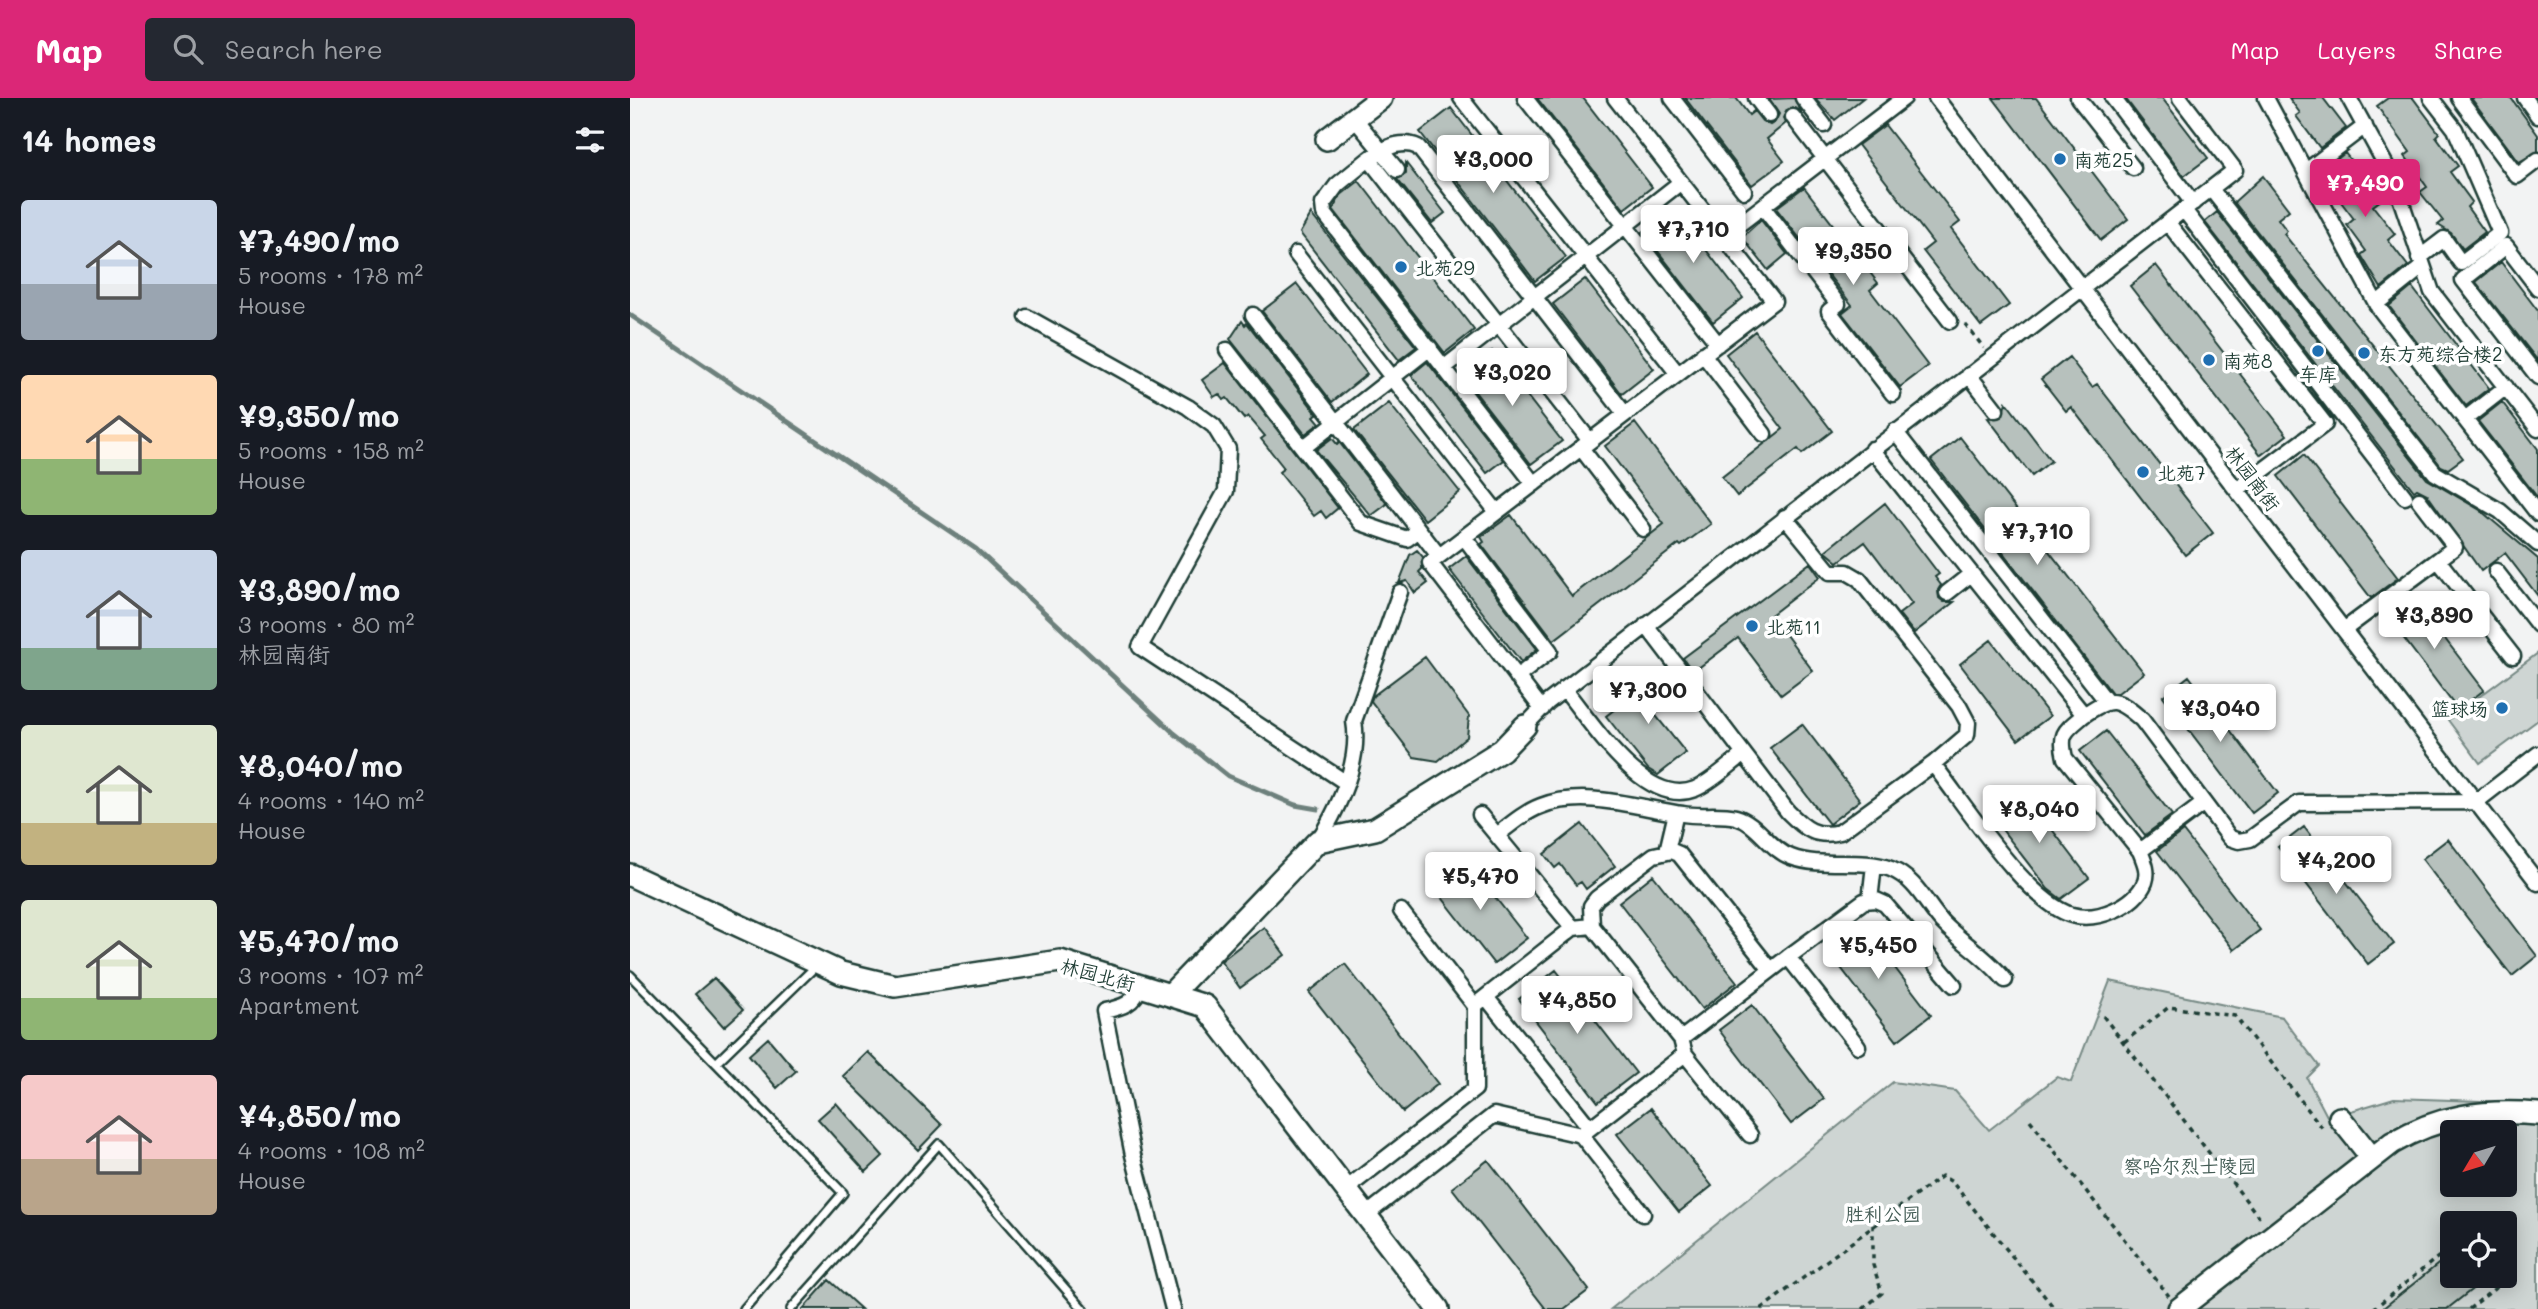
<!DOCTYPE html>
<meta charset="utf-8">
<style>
body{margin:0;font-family:Mali,"LXGW WenKai TC",sans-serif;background:#242831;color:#f1f3f6;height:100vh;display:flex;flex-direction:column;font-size:26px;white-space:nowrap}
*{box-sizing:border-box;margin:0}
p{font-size:23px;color:#9ea1a6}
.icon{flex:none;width:38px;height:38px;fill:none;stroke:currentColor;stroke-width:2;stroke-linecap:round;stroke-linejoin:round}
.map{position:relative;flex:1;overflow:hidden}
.panel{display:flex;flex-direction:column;background:#171b24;width:630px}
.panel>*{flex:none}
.needle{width:46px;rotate:232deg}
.fabs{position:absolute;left:1810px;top:1022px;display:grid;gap:14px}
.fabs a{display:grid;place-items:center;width:77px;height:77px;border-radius:7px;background:#171b24;box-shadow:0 4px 18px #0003;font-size:35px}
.price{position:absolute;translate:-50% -60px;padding:0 16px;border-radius:7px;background:#fff;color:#222;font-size:23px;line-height:46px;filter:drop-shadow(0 2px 4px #0008)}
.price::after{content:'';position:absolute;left:50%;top:42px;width:21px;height:16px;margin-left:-10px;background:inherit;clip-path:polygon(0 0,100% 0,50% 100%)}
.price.selected{background:#db2777;color:#fff}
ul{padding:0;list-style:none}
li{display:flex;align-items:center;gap:21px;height:175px;padding:0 21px}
li span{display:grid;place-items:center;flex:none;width:196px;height:140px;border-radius:7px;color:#555}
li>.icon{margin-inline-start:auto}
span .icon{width:84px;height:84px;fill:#fffc;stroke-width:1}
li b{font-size:30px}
h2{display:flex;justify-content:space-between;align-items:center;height:84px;padding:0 21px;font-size:30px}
header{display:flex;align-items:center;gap:42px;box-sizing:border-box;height:98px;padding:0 35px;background:#db2777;color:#fff}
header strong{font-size:33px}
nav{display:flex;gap:38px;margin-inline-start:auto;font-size:24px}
.search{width:490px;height:63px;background:#242831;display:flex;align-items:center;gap:18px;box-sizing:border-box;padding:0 24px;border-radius:7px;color:#9ea1a6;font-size:26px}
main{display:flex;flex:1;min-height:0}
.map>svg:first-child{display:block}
.green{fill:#ced5d3;stroke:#768984;stroke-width:2;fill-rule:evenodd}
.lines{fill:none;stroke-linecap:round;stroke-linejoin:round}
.stream{stroke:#6d807b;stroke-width:5}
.building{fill:#b7c1bd;stroke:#1f3d34;stroke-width:2}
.lane-casing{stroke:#1f3d34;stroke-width:12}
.street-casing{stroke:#1f3d34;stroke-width:19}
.secondary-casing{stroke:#1f3d34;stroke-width:26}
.path{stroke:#1f3d34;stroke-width:3.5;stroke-dasharray:5 5;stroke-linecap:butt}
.lane{stroke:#fff;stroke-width:7}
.street{stroke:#fff;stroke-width:14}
.secondary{stroke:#fff;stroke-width:21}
.poi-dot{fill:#1f6fb2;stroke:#fff;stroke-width:2.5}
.labels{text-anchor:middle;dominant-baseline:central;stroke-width:7;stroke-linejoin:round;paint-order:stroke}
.poi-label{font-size:19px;fill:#1f3d34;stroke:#fff;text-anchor:start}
.street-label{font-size:19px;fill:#1f3d34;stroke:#fff}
.park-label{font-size:19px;fill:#425b54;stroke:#fff}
</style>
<header>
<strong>Map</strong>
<div class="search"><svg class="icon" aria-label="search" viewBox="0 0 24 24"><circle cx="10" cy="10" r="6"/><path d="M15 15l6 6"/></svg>Search here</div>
<nav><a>Map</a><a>Layers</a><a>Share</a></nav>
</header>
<main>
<section class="panel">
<h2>14 homes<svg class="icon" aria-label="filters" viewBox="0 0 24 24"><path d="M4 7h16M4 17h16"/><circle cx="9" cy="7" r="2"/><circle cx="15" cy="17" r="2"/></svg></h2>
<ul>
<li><span style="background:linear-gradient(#c9d6e8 60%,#9aa5b1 0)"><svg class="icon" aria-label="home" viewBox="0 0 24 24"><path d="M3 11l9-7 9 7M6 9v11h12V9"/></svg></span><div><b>¥7,490/mo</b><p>5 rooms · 178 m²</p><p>House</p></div></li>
<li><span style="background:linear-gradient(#ffd9b3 60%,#8fb573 0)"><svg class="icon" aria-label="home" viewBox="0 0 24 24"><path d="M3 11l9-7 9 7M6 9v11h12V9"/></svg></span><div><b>¥9,350/mo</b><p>5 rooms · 158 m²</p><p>House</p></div></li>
<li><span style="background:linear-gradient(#c9d6e8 70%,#7fa58c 0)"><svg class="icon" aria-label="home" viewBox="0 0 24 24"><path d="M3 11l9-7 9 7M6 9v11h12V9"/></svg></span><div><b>¥3,890/mo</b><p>3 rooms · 80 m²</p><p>林园南街</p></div></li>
<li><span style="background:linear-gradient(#dfe7d0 70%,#c2b280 0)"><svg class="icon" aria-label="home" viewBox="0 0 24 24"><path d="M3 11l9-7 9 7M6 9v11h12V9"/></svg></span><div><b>¥8,040/mo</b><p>4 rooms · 140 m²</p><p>House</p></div></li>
<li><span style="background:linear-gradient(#dfe7d0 70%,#8fb573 0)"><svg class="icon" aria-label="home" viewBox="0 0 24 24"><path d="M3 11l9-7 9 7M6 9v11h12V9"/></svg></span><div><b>¥5,470/mo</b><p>3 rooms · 107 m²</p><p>Apartment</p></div></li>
<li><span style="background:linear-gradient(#f6c9c9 60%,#b9a48a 0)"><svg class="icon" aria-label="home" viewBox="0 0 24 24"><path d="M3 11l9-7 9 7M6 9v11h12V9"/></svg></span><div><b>¥4,850/mo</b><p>4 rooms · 108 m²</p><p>House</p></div></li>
</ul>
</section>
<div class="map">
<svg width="1908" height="1211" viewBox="0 0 1908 1211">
<rect width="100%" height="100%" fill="#f2f3f3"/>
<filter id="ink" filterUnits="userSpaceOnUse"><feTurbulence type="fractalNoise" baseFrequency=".0143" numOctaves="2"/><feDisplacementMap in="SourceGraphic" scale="14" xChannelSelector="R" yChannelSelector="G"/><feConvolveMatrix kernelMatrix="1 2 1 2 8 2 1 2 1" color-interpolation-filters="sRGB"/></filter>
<g filter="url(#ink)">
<!-- green -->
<path class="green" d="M1908 555V622L1850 665 1818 622Z
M1480 883 1652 919 1689 968 1677 980 1698 1020 1764 1000 1908 1005V1211H981L1263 984 1325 993 1359 1032 1427 979 1441 984ZM1822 1034H1874V1087H1822ZM1822 1125H1874V1178H1822Z"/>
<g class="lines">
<!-- stream -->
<path class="stream" d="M0 217 346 451 544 635 598 678 665 707 688 711"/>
</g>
<!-- building -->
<path class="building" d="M907 0H953L1022 89 994 111Z
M1055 0H1106L1119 17 1124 13 1132 23 1140 27 1145 24 1149 16 1139 1 1164 0 1171 13 1162 9 1157 12 1153 20 1156 25 1137 41 1154 63 1122 87Z
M1185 0H1233L1205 22Z
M1363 0H1406L1498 121 1471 142Z
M1495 0H1532L1578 60 1554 78Z
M1659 0H1693L1716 30 1690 50 1666 18 1670 15Z
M1758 0H1783L1809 35 1806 38 1828 68 1820 74 1842 104 1837 109 1855 134 1833 151 1821 135 1808 127 1813 123 1790 94 1797 89 1775 58 1780 54 1747 8Z
M1841 0H1881L1908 37V53L1889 64Z
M821 10 936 159 905 183 790 34Z
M1255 27 1330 124 1321 131 1379 207 1351 228 1293 153 1303 145 1228 47Z
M1715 55 1751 102 1743 108 1765 136 1758 142 1778 168 1751 190 1731 157 1736 153 1717 127 1724 121 1689 75Z
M776 65 815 115 802 125 767 81 776 76Z
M1633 78 1659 112 1648 121 1657 133 1654 136 1833 360 1818 371 1811 368 1604 104Z
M729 83 844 232 815 255 703 111 711 97Z
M1174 89 1248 185 1240 192 1298 268 1270 289 1212 215 1222 207 1146 110Z
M1044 110 1113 200 1083 224 1013 134Z
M1587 114 1797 381 1850 412 1908 461V498L1875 455 1851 473 1797 396 1787 391 1784 393 1575 124Z
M681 116 786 249 769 262 670 135Z
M1131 122 1157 156 1138 172 1112 139Z
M1871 164 1908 213V263L1846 184Z
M1526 167 1657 337 1631 357 1500 188Z
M955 181 1024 271 992 296 923 206Z
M667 186 737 276 702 304 632 213Z
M1782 189 1859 290 1836 308 1759 208Z
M612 223 615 227 617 225 687 316 684 318 690 325 675 336 600 241Z
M1125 233 1202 333 1172 356 1168 351 1107 398 1092 379 1153 331 1096 256Z
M862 253 932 343 901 366 832 277Z
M1439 259 1462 289 1467 286 1583 435 1555 457 1441 309 1436 313 1411 281Z
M797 264 874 362 857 375 781 277Z
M595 265 708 410 696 420 691 413 684 418 649 374 654 370 631 341 635 338 618 318 614 321 597 300 594 302 589 296 584 299 572 282Z
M1376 304 1421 363 1402 378 1358 320 1372 319Z
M1872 304 1908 351V400L1848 323Z
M759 305 830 394 795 422 724 332Z
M1005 325 1081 426 1051 448 1049 446 924 542 851 446 854 444 851 439 881 417 942 498 1034 426 975 348Z
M1330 339 1514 575 1488 595H1482L1301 362Z
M702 340 707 346 709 344 757 406 741 418 686 352Z
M1674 357 1768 480 1741 500 1648 378Z
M1255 405 1309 476 1305 479 1311 487 1308 492 1309 500 1314 504H1324L1284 535 1269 516 1282 506 1235 444 1208 464 1195 453Z
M787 452 793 459 792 471 789 474 798 485 785 495 777 483 769 485 780 457Z
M836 458 907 551 891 564 819 471Z
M1180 465 1190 479 1141 517 1183 573 1151 597 1108 540 1063 574 1053 560Z
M1780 495 1854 592 1828 612 1754 514Z
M1361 542 1420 618 1388 642 1330 566Z
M795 559 839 618 837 639 808 663 784 659 741 603 743 598Z
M1037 571 1048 585 1018 608 1056 655 1028 677 1018 671 976 618Z
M1559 578 1648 695 1622 715 1533 598Z
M1172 626 1230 702 1199 726 1140 650Z
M1476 633 1542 717 1515 737 1450 653Z
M1392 692 1459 780 1431 801 1418 791 1360 716Z
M952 726 985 768 956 791 951 784 946 787 930 766 925 770 914 756Z
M1674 729 1764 846 1738 866 1648 749Z
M1553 733 1630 832 1604 852 1527 753Z
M1818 741 1907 858 1882 878 1792 761Z
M836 762 897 840 864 866 803 788Z
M1023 777 1107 884 1072 911 989 804Z
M1229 823 1301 917 1267 943 1195 849Z
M634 829 655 857 610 890 591 863Z
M715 866 808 986 773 1014 679 894Z
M926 872 1006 975 968 1004 889 901Z
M84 880 113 912 94 929 65 896Z
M1122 907 1194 1001 1161 1026 1089 932Z
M138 940 166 973 147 990 119 957Z
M238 954 312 1027 288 1052 213 978Z
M206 1005 253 1058 236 1074 188 1021Z
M1021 1010 1082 1088 1049 1114 987 1036Z
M858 1062 959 1192 934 1211H916L822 1090Z
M1822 1155V1178H1859L1817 1211H1752Z
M199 1182 231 1211H173Z"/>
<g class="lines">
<!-- lane casing -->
<g class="lane-casing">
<path id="lane" d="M0 877 213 1095 114 1211
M86 965 186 868
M161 1211 309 1046 453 1211"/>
</g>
<!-- street casing -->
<g class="street-casing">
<path id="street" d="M831 0 1048 276
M895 0 1088 246
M1042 0 1114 93
M1126 0 1139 17
M1173 0 1194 27
M1306 0 1908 785
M1448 0 1503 70
M1483 0 1563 105
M1636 0 1748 209 1908 416
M1719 0 1764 82 1802 194 1908 331
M1829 0 1887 78 1908 62
M1895 0 1908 18
M1163 19 1320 223
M724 20 767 72
M739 61 707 87 693 106 694 115 904 386
M1676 73 1735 28
M1581 91 1805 375 1870 413 1908 446
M1133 109 1208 206 1199 213 1263 296
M1554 112 1775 399
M1538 125 1695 326 1608 391
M1094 138 1274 0
M666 156 867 414
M1789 160 1814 141 1831 165 1870 135 1825 31 1801 0
M1908 190 1876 148 1833 182 1908 279
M1746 206 1792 169
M623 217 809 458
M397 219 558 309 584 328 598 351 596 393 510 549 715 684
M597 252 731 425 777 441 789 432
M1073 256 1134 336
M815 269 1051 84
M1339 277 1366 312
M1835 321 1876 289
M1265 333 1477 604
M960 343 739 61C752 51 771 41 788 49L995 316
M673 350 800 250
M951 350 1013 431
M1242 351 1454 617C1481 598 1487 600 1512 622L1600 740 1609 743 1620 741 1669 705 1846 704 1908 656
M1789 402 1825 449 1808 462
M1155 419 1200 474H1217L1229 481 1329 608 1338 625 1337 637 1303 666
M834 439 920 553 887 579
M1866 473 1908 527
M1317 495 1341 476
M1016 527 1158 714C1175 731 1186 740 1210 734L1303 666C1333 704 1398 805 1442 817 1467 824 1505 808 1515 784 1519 773 1514 763 1510 753L1435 660C1429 635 1435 633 1454 617
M1715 531 1808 462 1883 558
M934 591C962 625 1015 711 1065 691 1082 684 1099 667 1114 656
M912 611 800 465 1144 203 985 0
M895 628 918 604 1605 72 1550 0
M850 717 943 830 962 828 1051 941 1055 956 1120 1037
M867 737C881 726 895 714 911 708 955 691 1008 710 1053 716 1070 719 1090 715 1106 719 1128 725 1139 751 1161 759 1193 771 1230 759 1261 771 1287 782 1295 805 1312 824 1332 845 1357 859 1375 882
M688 743C709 709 731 663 724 623L770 494
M1037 753 1046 715
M1510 753 1574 705
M1240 802 1244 767
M962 828 961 808 967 800 1024 757 1042 753 1049 756 1141 872
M1158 859 1234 803 1246 802 1255 806 1324 887
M511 887C504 906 493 909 474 913L503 1057 543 1211
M856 899 960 1030
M848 905 943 830
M1051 941 1158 859 1228 948
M955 1034 1055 956
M716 1091 845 991V908L771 813
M736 1117 864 1017 951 1037 1013 1116"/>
</g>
<!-- secondary casing -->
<g class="secondary-casing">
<path id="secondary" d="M697 41 751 0
M0 777 211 875 265 888 430 863 575 908 808 1211
M540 897 688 743 745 731 872 652 895 628
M1710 1020 1742 1060
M1549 1211 1762 1045C1810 1017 1853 1012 1908 1016"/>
</g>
<!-- path -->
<path class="path" d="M1335 226 1354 250
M1473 918 1632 1123
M1494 944 1539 909 1605 918 1694 1032
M1400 1022 1539 1198
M1131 1211 1312 1078 1322 1084 1425 1211
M1233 1211 1252 1195 1243 1167V1127
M1743 1211 1822 1148
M1839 1211 1869 1187 1861 1178"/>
<!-- lane -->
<use href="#lane" class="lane"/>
<!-- street -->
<use href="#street" class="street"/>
<!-- secondary -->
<use href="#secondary" class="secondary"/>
</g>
</g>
<!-- markers -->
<g class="poi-dot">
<circle cx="1430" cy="61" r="7"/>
<circle cx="771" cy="169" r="7"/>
<circle cx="1688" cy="253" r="7"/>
<circle cx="1734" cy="255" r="7"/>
<circle cx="1579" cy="262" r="7"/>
<circle cx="1513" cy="374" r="7"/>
<circle cx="1122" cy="528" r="7"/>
<circle cx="1872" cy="610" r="7"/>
</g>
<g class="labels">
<!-- poi labels -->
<g class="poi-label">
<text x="1444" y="61">南苑25</text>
<text x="785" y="169">北苑29</text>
<text x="1748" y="255">东方苑综合楼2</text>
<text x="1593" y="262">南苑8</text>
<text x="1688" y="275" text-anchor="middle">车库</text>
<text x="1527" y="374">北苑7</text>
<text x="1136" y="528">北苑11</text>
<text x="1858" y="610" text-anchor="end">篮球场</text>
</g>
<!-- street labels -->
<g class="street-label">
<text transform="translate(1623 380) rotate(53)">林园南街</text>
<text transform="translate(468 876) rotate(15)">林园北街</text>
</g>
<!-- park labels -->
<g class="park-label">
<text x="1560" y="1067">察哈尔烈士陵园</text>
<text x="1253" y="1115">胜利公园</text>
</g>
</g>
</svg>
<div class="fabs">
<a><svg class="needle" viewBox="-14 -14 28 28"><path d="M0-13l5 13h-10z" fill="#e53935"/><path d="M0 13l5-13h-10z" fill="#9ea1a6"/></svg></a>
<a><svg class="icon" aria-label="locate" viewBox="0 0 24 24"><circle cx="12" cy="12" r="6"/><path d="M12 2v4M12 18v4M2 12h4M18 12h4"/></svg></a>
</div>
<b class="price" style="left:863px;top:97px">¥3,000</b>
<b class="price selected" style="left:1735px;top:121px">¥7,490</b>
<b class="price" style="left:1063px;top:167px">¥7,710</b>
<b class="price" style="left:1223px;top:189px">¥9,350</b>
<b class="price" style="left:882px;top:310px">¥3,020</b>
<b class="price" style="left:1407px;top:469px">¥7,710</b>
<b class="price" style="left:1804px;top:553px">¥3,890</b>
<b class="price" style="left:1018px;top:628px">¥7,300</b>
<b class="price" style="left:1590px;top:646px">¥3,040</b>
<b class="price" style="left:1409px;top:747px">¥8,040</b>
<b class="price" style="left:1706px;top:798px">¥4,200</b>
<b class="price" style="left:850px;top:814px">¥5,470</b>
<b class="price" style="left:1248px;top:883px">¥5,450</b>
<b class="price" style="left:947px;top:938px">¥4,850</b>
</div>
</main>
